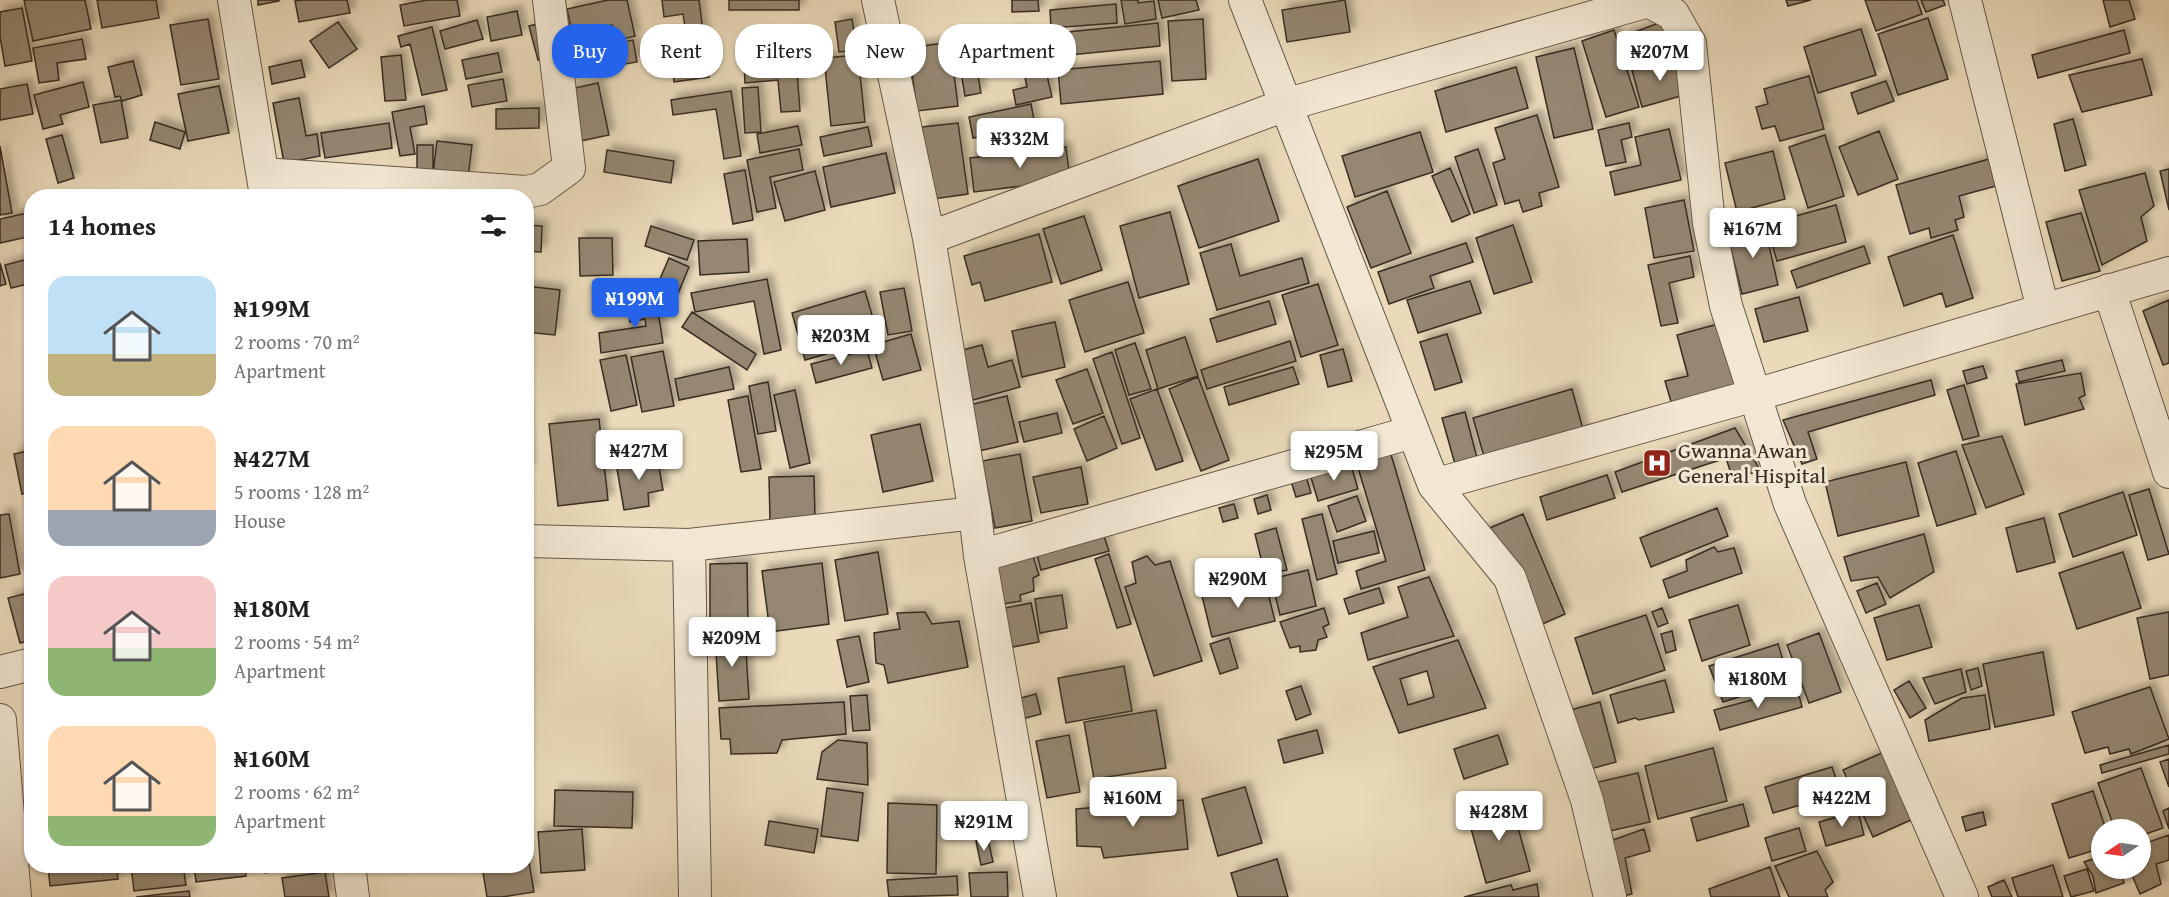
<!DOCTYPE html>
<meta charset="utf-8">
<style>
body{margin:0;font-family:"Gentium Book Plus",serif;background:#f6f6f6;color:#202124;height:100vh;display:flex;flex-direction:column;font-size:22px;white-space:nowrap}
*{box-sizing:border-box;margin:0}
p{font-size:20px;color:#757577}
.icon{flex:none;width:33px;height:33px;fill:none;stroke:currentColor;stroke-width:2;stroke-linecap:round;stroke-linejoin:round}
.map{position:relative;flex:1;overflow:hidden}
.panel{position:absolute;left:24px;top:189px;width:510px;height:684px;display:flex;flex-direction:column;background:#fff;border-radius:24px;box-shadow:0 2px 4px #0004}
.panel>*{flex:none}
.banner{position:absolute;left:552px;top:24px;width:570px;height:54px;display:flex;gap:12px}
.needle{width:39px;rotate:257deg}
.tools{position:absolute;left:2091px;top:819px;display:grid;gap:12px}
.tools a{display:grid;place-items:center;width:60px;height:60px;border-radius:50%;background:#fff;box-shadow:0 2px 4px #0004;font-size:30px}
.price{position:absolute;translate:-50% -51px;padding:0 14px;border-radius:6px;background:#fff;color:#222;font-size:20px;line-height:39px;filter:drop-shadow(0 2px 3px #0008)}
.price::after{content:'';position:absolute;left:50%;top:36px;width:18px;height:14px;margin-left:-9px;background:inherit;clip-path:polygon(0 0,100% 0,50% 100%)}
.price.active{background:#2563eb;color:#fff}
ul{padding:0;list-style:none}
li{display:flex;align-items:center;gap:18px;height:150px;padding:0 24px}
li span{display:grid;place-items:center;flex:none;width:168px;height:120px;border-radius:18px;color:#555}
li>.icon{margin-inline-start:auto}
span .icon{width:72px;height:72px;fill:#fffc;stroke-width:1}
li b{font-size:26px}
h2{display:flex;justify-content:space-between;align-items:center;height:72px;padding:0 24px;font-size:26px}
.pill{padding:0 21px;border-radius:24px;background:#fff;box-shadow:0 2px 4px #0004;font-size:21px;line-height:54px}
.pill.active{background:#2563eb;color:#fff}
.map>svg:first-child{display:block}
.building{fill:#958772;stroke:#382d23;stroke-width:1.5;fill-rule:evenodd;filter:url(#shadow)}
.lines{fill:none;stroke-linecap:round;stroke-linejoin:round}
.minor-casing{stroke:#645849;stroke-width:34}
.minor{stroke:#f1e7d2;stroke-width:32}
.labels{text-anchor:middle;dominant-baseline:central;stroke-width:6;stroke-linejoin:round;paint-order:stroke}
.poi-label{font-size:22px;fill:#382d23;stroke:#f1e7d2;text-anchor:start}
</style>
<div class="map">
<svg width="2169" height="897" viewBox="0 0 2169 897">
<defs>
<filter id="shadow"><feDropShadow dx="5.5" dy="-5.5" stdDeviation="3" flood-color="#0004"/></filter>
</defs>
<rect width="100%" height="100%" fill="#eadaba"/>
<filter id="stains"><feTurbulence type="fractalNoise" baseFrequency=".00333" numOctaves="4"/><feColorMatrix values="0 0 0 0 .2 0 0 0 0 .09 0 0 0 0 .02 0 0 0 .5 -.17"/></filter>
<radialGradient id="worn" r=".72"><stop offset=".6" stop-color="#630" stop-opacity="0"/><stop offset="1" stop-color="#630" stop-opacity=".3"/></radialGradient>
<!-- building -->
<path class="building" d="M24 0H85L91 29 33 41Z
M97 0H156L159 18 102 28Z
M258 0H279V1L258 5Z
M303 0H347L350 13 299 22 295 1Z
M427 0H457L460 16 404 26 400 5Z
M608 0H627L635 36 615 41 612 25 590 30 592 40 574 43 567 9Z
M662 0H699L709 77 674 82 672 63 690 60 683 14 664 17Z
M729 0H799V10H729Z
M1012 0H1038L1039 11 1012 12Z
M1121 0H1138V3L1154 1 1156 19 1125 24Z
M1158 0H1196L1199 10 1162 18Z
M1345 0 1350 32 1287 42 1282 10Z
M1786 0H1811L1788 6Z
M1865 0H1917L1922 14 1876 31Z
M1921 0H1943L1945 5 1926 12Z
M2103 0H2129L2135 19 2110 27Z
M1116 4 1117 23 1051 28 1050 10Z
M22 8 32 61 5 66 0 37V12Z
M517 11 522 35 491 41 487 17Z
M1928 18 1948 79 1898 95 1878 34Z
M208 19 219 79 181 85 170 25Z
M852 19 857 50 839 52 835 22Z
M1203 19 1206 79 1172 81 1168 21Z
M477 20 483 39 445 49 440 31Z
M1667 20 1677 48 1634 64 1624 36Z
M338 22 357 49 329 68 310 41Z
M544 22 554 56 538 60 529 26Z
M1158 23 1160 46 1070 55 1067 32Z
M432 27 447 90 422 95 410 44 401 47 398 36Z
M1861 29 1876 75 1818 93 1804 47Z
M1614 30 1639 107 1606 117 1582 41Z
M2124 30 2130 53 2038 78 2032 55Z
M1022 32 1026 54 976 63 981 93 965 96 956 43Z
M82 39 86 59 57 63 59 80 39 83 33 48Z
M633 40 637 62 575 73 572 51Z
M950 42 958 106 917 111 909 48Z
M1574 48 1593 129 1554 138 1536 57Z
M498 53 502 72 466 79 462 60Z
M1042 54 1052 97 1016 105 1013 90 1027 87 1021 58Z
M401 55 406 100 385 101 381 57Z
M858 55 865 122 831 126 824 58Z
M1678 57 1688 94 1642 107 1632 70Z
M796 58 800 111 781 112 778 80 745 83 744 63Z
M2142 59 2152 95 2082 112 2069 75Z
M301 60 305 77 272 84 269 67Z
M133 61 142 95 122 101 120 96 115 97 108 67Z
M1160 61 1163 94 1061 104 1058 70Z
M1516 67 1528 108 1446 132 1435 91Z
M1809 76 1824 129 1780 141 1775 126 1762 129 1756 107 1768 104 1764 89Z
M503 79 507 101 472 107 468 85Z
M1886 81 1894 101 1858 114 1851 93Z
M83 82 89 107 60 115 63 124 43 129 34 95Z
M598 83 609 135 576 142 566 90Z
M27 84 33 114 0 120V89Z
M219 86 229 133 188 141 178 94Z
M758 87 761 132 745 133 742 88Z
M731 91 741 156 724 159 716 109 673 115 671 100Z
M299 98 306 136 317 134 320 156 284 163 273 103Z
M121 100 128 138 101 143 93 105Z
M1031 104 1035 125 973 138 969 117Z
M424 106 427 124 410 127 415 154 400 156 392 112Z
M539 108V128L496 129V109Z
M1537 115 1559 187 1539 193 1542 206 1523 212 1519 200 1505 204 1493 163 1505 159 1495 128Z
M2073 119 2086 165 2065 171 2054 124Z
M155 122 185 132 180 149 150 140Z
M389 123 392 148 325 158 321 133Z
M958 123 968 194 933 199 922 127Z
M1629 123 1632 137 1621 140 1626 162 1606 166 1598 130Z
M798 126 802 145 760 153 757 134Z
M868 127 872 146 824 156 820 137Z
M1669 129 1681 180 1615 195 1610 172 1641 165 1635 137Z
M1879 131 1898 179 1858 195 1839 147Z
M1420 132 1433 172 1355 197 1342 156Z
M62 135 74 178 58 183 46 139Z
M1825 135 1844 196 1808 208 1789 147Z
M437 141 472 145 468 178 433 174Z
M417 145H433V172H417Z
M0 146 12 213 0 215Z
M1066 147 1070 180 974 192 970 158Z
M799 149 803 170 770 177 776 208 757 212 747 160Z
M1478 149 1497 205 1474 213 1455 157Z
M607 150 674 161 671 183 604 172Z
M1773 151 1785 199 1737 212 1725 163Z
M886 153 895 193 831 207 823 167Z
M1258 159 1279 221 1199 248 1178 186Z
M1989 159 1996 186 1959 196 1964 217 1955 220 1958 230 1931 238 1929 228 1910 234 1896 185Z
M1450 168 1470 214 1452 222 1432 176Z
M2169 169V210L2160 171Z
M745 170 753 220 733 224 724 174Z
M815 171 825 210 785 221 774 182Z
M2145 173 2154 206 2141 217 2147 241 2102 265 2079 190Z
M315 189 316 196H294V191Z
M1387 191 1411 253 1371 268 1347 207Z
M1684 200 1694 251 1654 258 1645 208Z
M1836 205 1846 242 1777 261 1766 224Z
M32 212V236L0 243V219Z
M1170 212 1189 284 1139 298 1120 226Z
M2081 213 2100 271 2062 281 2046 222Z
M1084 216 1102 270 1061 284 1043 229Z
M1764 224 1778 285 1742 294 1727 233Z
M526 225 542 226 541 252 526 251Z
M1513 225 1532 282 1494 294 1476 238Z
M651 226 694 240 687 260 645 246Z
M1039 234 1052 282 985 301 980 282 972 285 964 256Z
M1953 235 1973 298 1946 307 1942 293 1904 306 1888 257Z
M579 238H612L613 275 580 276Z
M747 239 749 272 700 275 698 241Z
M1466 243 1473 262 1430 276 1434 288 1389 304 1378 272Z
M1231 244 1240 276 1302 258 1309 283 1217 310 1200 253Z
M1864 246 1870 263 1797 288 1791 271Z
M1690 256 1694 277 1669 283 1678 323 1661 326 1648 265Z
M32 258V283L11 288 5 265Z
M669 258 689 267 675 301 654 293Z
M0 263 6 284 0 286Z
M767 279 781 350 764 354 754 301 695 312 691 293Z
M1470 281 1481 313 1418 333 1407 300Z
M1128 282 1144 333 1085 352 1069 300Z
M1318 284 1338 345 1301 357 1282 295Z
M526 286 560 290 555 335 526 332Z
M904 288 912 331 888 335 880 292Z
M865 291 879 339 805 360 792 313Z
M1799 297 1808 331 1764 342 1755 309Z
M656 298 663 343 601 353 599 333 646 326 645 319 630 322 627 303Z
M2169 300V363L2163 365 2143 311Z
M1269 301 1276 324 1217 342 1210 319Z
M692 312 756 354 747 370 682 327Z
M1055 322 1065 367 1022 377 1012 331Z
M1722 323 1739 386 1672 405 1665 381 1688 376 1677 335Z
M911 334 921 370 883 380 873 345Z
M1447 334 1462 382 1435 390 1420 342Z
M1185 337 1198 376 1158 389 1146 350Z
M1290 341 1296 361 1207 389 1201 370Z
M1135 343 1151 389 1129 395 1115 350Z
M982 345 988 367 1012 360 1020 387 973 400 959 351Z
M1343 349 1352 381 1328 387 1320 355Z
M867 350 872 368 816 383 811 364Z
M663 351 674 406 642 412 631 357Z
M1112 352 1140 438 1122 444 1093 359Z
M626 355 637 405 611 411 600 360Z
M2062 360 2065 371 2019 382 2016 371Z
M1983 366 1987 378 1967 384 1963 371Z
M729 367 734 389 679 400 675 379Z
M1293 367 1299 384 1229 405 1224 387Z
M1087 369 1103 413 1073 424 1056 380Z
M2081 373 2085 395 2079 398 2084 409 2025 425 2016 384Z
M1198 377 1229 460 1201 471 1169 389Z
M1931 380 1935 395 1808 432 1817 459 1802 464 1783 420Z
M768 382 776 431 758 434 749 386Z
M1964 385 1979 436 1963 440 1947 390Z
M1157 389 1183 461 1156 470 1130 399Z
M1572 389 1584 433 1485 460 1473 418Z
M795 390 810 463 790 468 774 395Z
M748 396 761 469 741 472 728 400Z
M1007 396 1018 442 979 451 969 405Z
M526 404 529 469H526Z
M1465 412 1477 458 1455 464 1442 418Z
M1057 413 1062 433 1024 442 1019 422Z
M1104 416 1117 448 1087 461 1074 429Z
M599 419 608 500 558 506 549 424Z
M920 424 933 481 883 492 871 435Z
M1735 428 1760 470 1733 480 1726 458 1622 492 1615 472Z
M2002 436 2024 494 1986 508 1962 445Z
M32 450V492L22 494 14 454Z
M1390 451 1425 570 1361 589 1356 571 1386 561 1356 461Z
M1956 451 1976 514 1937 526 1918 463Z
M1020 454 1032 521 995 528 982 461Z
M657 456 663 490 648 493 649 506 624 510 616 463Z
M1350 462 1358 489 1318 501 1310 474Z
M1906 462 1919 516 1838 536 1825 482Z
M1081 467 1088 504 1041 513 1033 477Z
M1305 473 1311 493 1296 497 1290 478Z
M1607 475 1615 498 1547 520 1540 497Z
M814 476 815 519 770 520 769 477Z
M2149 489 2169 554 2148 560 2129 495Z
M2123 492 2137 535 2073 557 2059 514Z
M1267 495 1271 510 1258 514 1254 499Z
M1357 496 1366 521 1337 532 1328 506Z
M1234 504 1238 518 1223 522 1219 508Z
M1717 508 1728 536 1651 567 1640 538Z
M9 514 20 574 0 578V515Z
M1322 514 1337 574 1317 580 1302 519Z
M1523 514 1565 614 1522 633 1480 532Z
M2044 518 2055 562 2017 572 2006 528Z
M1276 528 1287 570 1265 575 1255 534Z
M1374 531 1379 553 1338 563 1333 541Z
M1103 533 1109 551 1041 570 1036 551Z
M1924 534 1934 572 1890 598 1878 577 1851 581 1844 557Z
M1714 547 1718 552 1734 548 1742 573 1669 598 1663 580 1687 571 1686 560Z
M878 552 888 614 845 621 835 560Z
M2123 552 2141 608 2077 629 2059 573Z
M1032 553 1039 575 1033 578 1034 591 1020 595 1021 601 997 605 995 568Z
M1109 554 1131 624 1117 628 1095 559Z
M1147 556 1155 565 1170 561 1202 661 1154 676 1125 587 1136 583 1132 562Z
M747 563 748 623H710V564Z
M822 563 829 624 770 632 762 571Z
M1308 570 1316 606 1280 615 1271 579Z
M1429 577 1454 636 1368 660 1361 633 1408 617 1398 587Z
M1265 581 1275 621 1212 637 1202 596Z
M1877 583 1886 604 1866 613 1857 591Z
M1379 588 1384 603 1349 614 1344 599Z
M32 592V640L20 643 8 598Z
M1062 595 1067 628 1040 633 1035 599Z
M1031 603 1039 642 1008 648 1000 609Z
M1738 605 1750 645 1702 661 1689 620Z
M1919 605 1932 647 1887 660 1874 618Z
M1324 608 1329 624 1323 627 1327 637 1318 640 1316 650 1300 652V646L1290 648 1280 622Z
M1662 608 1668 623 1658 627 1652 612Z
M925 612 932 624 959 621 968 667 888 683 884 665 876 663 874 633 900 629 897 613Z
M2169 612V675L2150 679 2137 618Z
M1646 615 1665 670 1593 694 1575 638Z
M1672 631 1676 650 1666 653 1661 634Z
M1819 633 1841 692 1809 703 1787 645Z
M745 635 749 699 719 701 715 637Z
M859 636 869 682 847 687 837 640Z
M1229 638 1238 668 1220 674 1210 644Z
M1458 640 1486 708 1399 733 1373 667ZM1427 671 1434 697 1408 705 1400 679Z
M1778 644 1783 660 1769 674 1761 690 1723 702 1709 666Z
M2043 652 2054 715 1995 727 1983 664Z
M1124 666 1132 711 1066 723 1058 678Z
M1978 668 1982 686 1971 690 1966 671Z
M1961 669 1966 692 1935 704 1923 678Z
M1665 680 1674 712 1639 720 1635 718 1618 723 1610 695Z
M1909 681 1926 708 1910 718 1894 690Z
M32 685V741L25 686Z
M1301 686 1311 714 1296 720 1286 691Z
M2150 687 2169 739 2131 754 2129 749 2110 754 2108 747 2085 753 2072 712Z
M1797 688 1802 707 1720 730 1714 710Z
M1036 694 1041 714 1022 719 1017 699Z
M867 695 870 730 853 731 850 696Z
M1985 695 1990 729 1929 741 1925 720 1962 698Z
M844 702 846 734 782 740 777 753 731 754 730 739H721L719 708Z
M1600 702 1616 762 1579 772 1563 712Z
M1156 710 1166 768 1094 779 1084 722Z
M1317 730 1323 753 1284 763 1278 740Z
M1069 735 1080 792 1047 798 1036 741Z
M1498 735 1508 764 1464 779 1454 749Z
M838 740 867 743 868 785 817 779 822 752Z
M2169 745V754L2102 773 2100 765Z
M1713 748 1727 801 1658 819 1645 766Z
M1884 752 1913 819 1873 837 1843 770Z
M2169 759V787L2160 762Z
M1832 767 1841 793 1773 813 1765 787Z
M2141 768 2163 828 2140 836V830H2115L2098 783Z
M1638 773 1650 822 1592 835 1581 786Z
M1245 787 1262 843 1218 856 1202 799Z
M827 788 863 793 858 841 821 836Z
M555 790 633 792 632 828 554 826Z
M2093 791 2106 830H2102V848L2069 858 2052 804Z
M1183 800 1188 849 1104 858 1101 847 1077 846 1076 809Z
M1511 802 1530 871 1486 883 1467 814Z
M888 803 937 805 936 874 887 873Z
M1743 804 1749 826 1697 841 1691 818Z
M2169 808V829L2163 811Z
M1858 811 1864 835 1826 846 1819 822Z
M1983 812 1986 825 1966 831 1962 817Z
M769 821 818 829 814 853 765 845Z
M1799 828 1806 851 1772 861 1765 838Z
M582 829 585 870 541 873 538 832Z
M1644 829 1650 851 1625 858 1632 894 1620 897 1599 845Z
M2169 835V860L2156 864 2161 884 2140 894 2129 868H2140V845Z
M988 839 993 862 981 865 976 841Z
M526 845 534 892 502 897H487L482 866H526Z
M1817 851 1833 882 1825 890 1828 897H1789L1775 866Z
M2102 856V868H2120L2124 883 2096 893 2093 876 2084 862Z
M1277 859 1288 897H1238L1231 873Z
M2053 865 2063 897H2018L2012 878Z
M48 866H117L118 879 50 886Z
M131 866H183L186 885 134 891Z
M194 866H245L246 876 196 882Z
M263 866H305L265 873Z
M1770 867 1780 897H1711L1709 889Z
M2087 869 2094 891 2071 897 2064 876Z
M325 872 329 897H285L282 878Z
M1007 872 1008 897H971L969 873Z
M957 876 958 895 889 897 887 880Z
M2004 880 2012 897H1992L1988 887Z
M1537 884 1539 897H1464L1511 885 1513 890Z
M189 891 190 897H136Z"/>
<g class="lines">
<!-- minor casing -->
<g class="minor-casing">
<path id="minor" d="M234 0 266 196
M878 0 929 238 975 513 980 556 1040 897
M1245 0 1434 485 1510 578 1587 800 1610 897
M1646 0 1673 14 1690 44 1709 223 1726 306 1790 504 1962 897
M1965 0 2043 309
M263 174 526 192 540 189 569 168 549 0
M929 238 1285 105 1652 0
M2109 290 2169 472
M1434 485 1755 395 2169 273
M526 541 689 545 975 513
M689 545 695 897
M980 556 1412 432
M0 672 32 664
M0 720 15 897
M349 866 353 897"/>
</g>
<!-- minor -->
<use href="#minor" class="minor"/>
</g>
<!-- icons -->
<defs>
<g id="hospital-square" transform="scale(1.5)"><rect x="-9" y="-9" width="18" height="18" rx="4" fill="#8f2418" stroke="#f1e7d2"/><path d="M-5-5h3v3.5h4V-5h3V5h-3V1.5h-4V5h-3Z" fill="#fff"/></g>
</defs>
<g fill-rule="evenodd">
<use href="#hospital-square" x="1657" y="463"/>
</g>
<g class="labels">
<!-- poi labels -->
<g class="poi-label">
<text x="1678" y="450">Gwanna Awan<tspan x="1678" dy="25">General Hispital</tspan></text>
</g>
</g>
<rect width="100%" height="100%" filter="url(#stains)"/>
<rect width="100%" height="100%" fill="url(#worn)"/>
</svg>
<div class="tools">
<a><svg class="needle" viewBox="-14 -14 28 28"><path d="M0-13l5 13h-10z" fill="#e53935"/><path d="M0 13l5-13h-10z" fill="#757577"/></svg></a>
</div>
<b class="price" style="left:1660px;top:82px">₦207M</b>
<b class="price" style="left:1020px;top:169px">₦332M</b>
<b class="price" style="left:1753px;top:259px">₦167M</b>
<b class="price active" style="left:635px;top:329px">₦199M</b>
<b class="price" style="left:841px;top:366px">₦203M</b>
<b class="price" style="left:639px;top:481px">₦427M</b>
<b class="price" style="left:1334px;top:482px">₦295M</b>
<b class="price" style="left:1238px;top:609px">₦290M</b>
<b class="price" style="left:732px;top:668px">₦209M</b>
<b class="price" style="left:1758px;top:709px">₦180M</b>
<b class="price" style="left:1133px;top:828px">₦160M</b>
<b class="price" style="left:1842px;top:828px">₦422M</b>
<b class="price" style="left:1499px;top:842px">₦428M</b>
<b class="price" style="left:984px;top:852px">₦291M</b>
<div class="banner">
<a class="pill active">Buy</a>
<a class="pill">Rent</a>
<a class="pill">Filters</a>
<a class="pill">New</a>
<a class="pill">Apartment</a>
</div>
<section class="panel">
<h2>14 homes<svg class="icon" aria-label="filters" viewBox="0 0 24 24"><path d="M4 7h16M4 17h16"/><circle cx="9" cy="7" r="2"/><circle cx="15" cy="17" r="2"/></svg></h2>
<ul>
<li><span style="background:linear-gradient(#bfe0f5 65%,#c2b280 0)"><svg class="icon" aria-label="home" viewBox="0 0 24 24"><path d="M3 11l9-7 9 7M6 9v11h12V9"/></svg></span><div><b>₦199M</b><p>2 rooms · 70 m²</p><p>Apartment</p></div></li>
<li><span style="background:linear-gradient(#ffd9b3 70%,#9aa5b1 0)"><svg class="icon" aria-label="home" viewBox="0 0 24 24"><path d="M3 11l9-7 9 7M6 9v11h12V9"/></svg></span><div><b>₦427M</b><p>5 rooms · 128 m²</p><p>House</p></div></li>
<li><span style="background:linear-gradient(#f6c9c9 60%,#8fb573 0)"><svg class="icon" aria-label="home" viewBox="0 0 24 24"><path d="M3 11l9-7 9 7M6 9v11h12V9"/></svg></span><div><b>₦180M</b><p>2 rooms · 54 m²</p><p>Apartment</p></div></li>
<li><span style="background:linear-gradient(#ffd9b3 75%,#8fb573 0)"><svg class="icon" aria-label="home" viewBox="0 0 24 24"><path d="M3 11l9-7 9 7M6 9v11h12V9"/></svg></span><div><b>₦160M</b><p>2 rooms · 62 m²</p><p>Apartment</p></div></li>
</ul>
</section>
</div>
